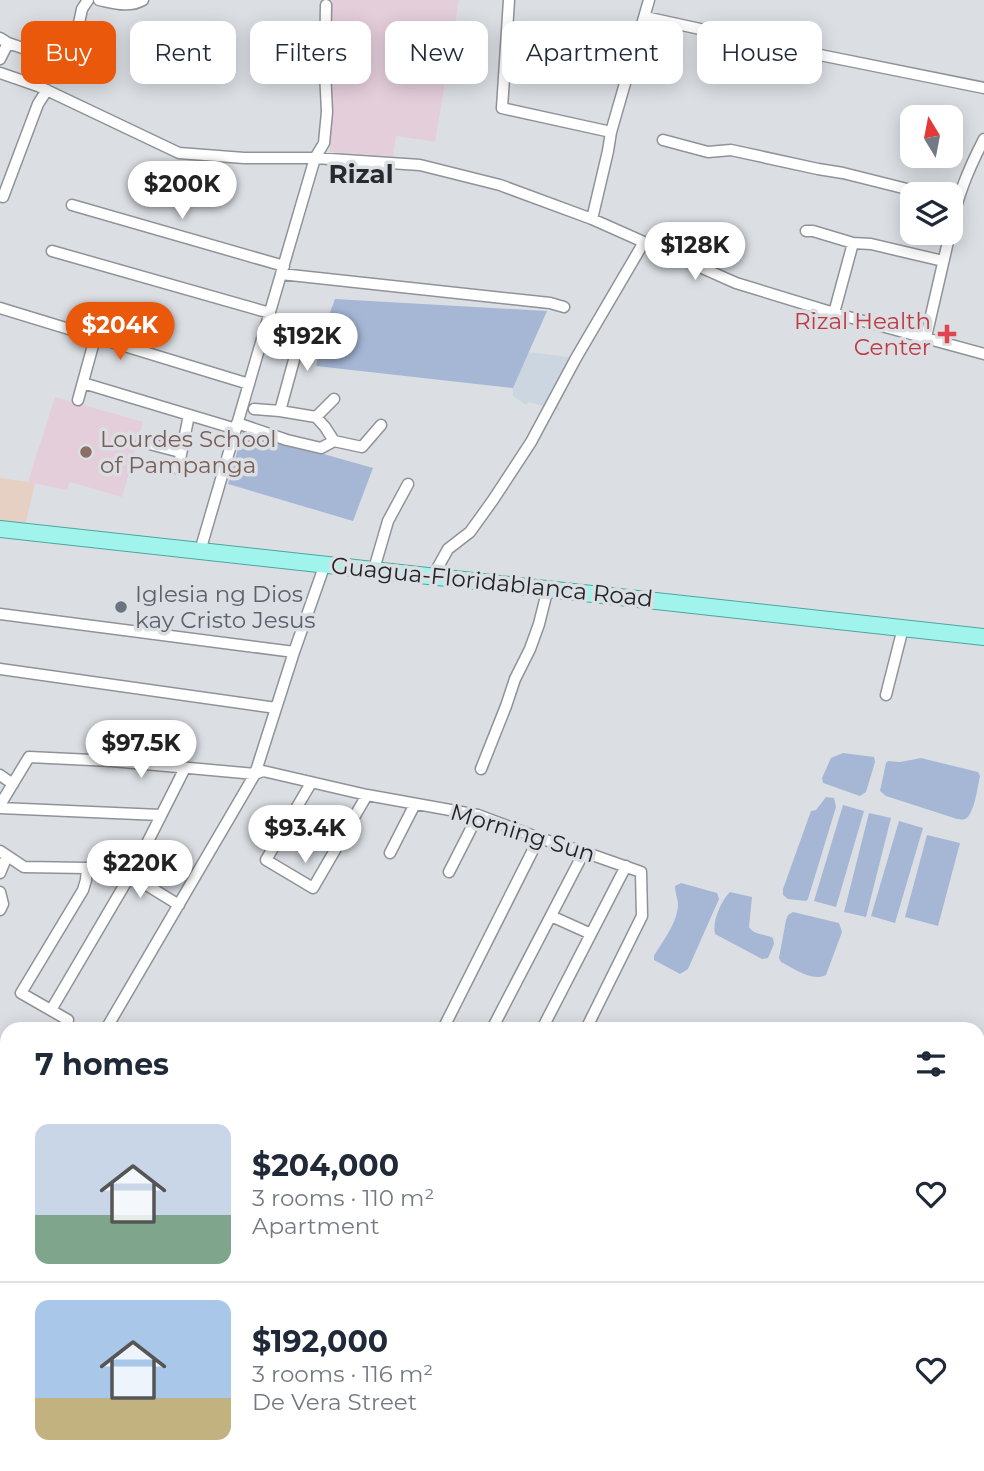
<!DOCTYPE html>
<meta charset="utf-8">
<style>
body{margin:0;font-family:Montserrat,sans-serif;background:#f6f6f7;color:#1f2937;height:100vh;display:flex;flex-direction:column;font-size:26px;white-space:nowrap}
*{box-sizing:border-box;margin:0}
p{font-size:23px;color:#747a83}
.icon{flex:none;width:38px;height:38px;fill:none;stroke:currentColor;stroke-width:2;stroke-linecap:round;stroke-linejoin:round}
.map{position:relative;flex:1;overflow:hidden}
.drawer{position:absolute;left:0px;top:1022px;width:985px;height:450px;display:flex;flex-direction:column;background:#fff;border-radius:21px 21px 0 0;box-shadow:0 4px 18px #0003}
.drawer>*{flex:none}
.banner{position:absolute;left:21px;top:21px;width:943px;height:63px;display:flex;gap:14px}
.needle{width:46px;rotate:350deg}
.controls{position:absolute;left:900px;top:105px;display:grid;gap:14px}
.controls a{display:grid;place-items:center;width:63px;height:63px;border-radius:14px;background:#fff;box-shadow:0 4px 18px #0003;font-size:35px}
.price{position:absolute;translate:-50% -60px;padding:0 16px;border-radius:24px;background:#fff;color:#222;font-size:23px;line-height:46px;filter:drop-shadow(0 2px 4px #0008)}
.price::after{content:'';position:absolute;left:50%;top:42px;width:21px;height:16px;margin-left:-10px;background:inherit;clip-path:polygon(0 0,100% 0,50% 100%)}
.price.selected{background:#ea580c;color:#fff}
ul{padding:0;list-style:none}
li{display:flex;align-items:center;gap:21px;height:175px;padding:0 35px}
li+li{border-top:2px solid #e0e1e3}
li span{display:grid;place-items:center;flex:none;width:196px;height:140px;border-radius:14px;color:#555}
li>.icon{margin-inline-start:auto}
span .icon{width:84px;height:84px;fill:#fffc;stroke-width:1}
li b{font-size:30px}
h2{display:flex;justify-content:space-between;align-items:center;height:84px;padding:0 35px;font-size:30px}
.chip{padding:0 24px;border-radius:14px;background:#fff;box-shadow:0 4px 18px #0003;font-size:24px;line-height:63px}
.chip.selected{background:#ea580c;color:#fff}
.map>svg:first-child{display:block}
.commercial{fill:#e6d0c3}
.built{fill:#ccd6e1}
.education{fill:#e4ceda}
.water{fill:#a5b7d5}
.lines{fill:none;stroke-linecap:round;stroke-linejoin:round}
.stream{stroke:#a5b7d5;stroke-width:2.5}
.street-casing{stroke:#8f9398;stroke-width:13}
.secondary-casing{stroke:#8f9398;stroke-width:17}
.primary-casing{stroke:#4ca69e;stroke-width:18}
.street{stroke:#fff;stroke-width:10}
.secondary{stroke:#fff;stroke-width:14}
.primary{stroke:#a1f4ec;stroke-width:16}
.health-dot{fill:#e0444e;stroke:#dbdfe4;stroke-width:2.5}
.education-dot{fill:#8d6e63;stroke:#dbdfe4;stroke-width:2.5}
.worship-dot{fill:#6b7280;stroke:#dbdfe4;stroke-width:2.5}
.labels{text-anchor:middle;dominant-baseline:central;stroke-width:7;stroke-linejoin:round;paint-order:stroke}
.health-label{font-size:23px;fill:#be3a42;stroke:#dbdfe4;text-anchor:end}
.education-label{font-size:23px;fill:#785e54;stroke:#dbdfe4;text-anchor:start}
.street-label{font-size:23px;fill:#232426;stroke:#dbdfe4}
.worship-label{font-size:23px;fill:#5b616d;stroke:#dbdfe4;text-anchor:start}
.quarter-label{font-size:26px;font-weight:bold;fill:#272a2e;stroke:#dbdfe4}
</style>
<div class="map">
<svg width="984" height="1471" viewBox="0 0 984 1471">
<rect width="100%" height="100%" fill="#dbdfe4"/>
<!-- commercial -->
<path class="commercial" d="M0 478 35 483 25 526 0 524Z"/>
<!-- built -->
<path class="built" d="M529 352 575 358 555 398 560 411 529 402 526 405 513 396V388Z"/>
<!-- education -->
<path class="education" d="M332 0H459L435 142 396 136 393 156 330 152Z
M55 397 143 422 122 497 70 482 67 490 28 482Z
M0 1082 7 1086V1180L0 1176Z"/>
<!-- water -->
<path class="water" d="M335 299 547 311 513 388 316 366 325 326Z
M243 431 373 468 353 521 228 484Z
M843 753 874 757 875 762 866 792 860 796 823 783 822 778 831 758Z
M921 758 978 772 980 776C978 785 974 816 965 819 963 820 955 819 954 818L886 796 880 791 886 763 888 761 900 762Z
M826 797 834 798 836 807 808 899 806 901 788 899 783 895V889L811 811 816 810Z
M843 805 864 811 836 907 814 901Z
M869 813 891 818 866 917 844 912Z
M899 821 923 828 895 923 871 916Z
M927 835 960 843 938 926 905 917Z
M681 883 717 893 719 899 688 969 680 974 654 960V956C663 940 678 923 678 903 677 897 675 892 675 886Z
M730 892 752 897 749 927C754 935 765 934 773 938L774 944 768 958 762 959 715 934C712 921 721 901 730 892Z
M793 912 839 923 842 932 826 975C812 982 795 969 781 962L779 958 786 920 788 915Z"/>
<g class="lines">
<!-- stream -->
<path class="stream" d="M0 1319 7 1322
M267 1465 277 1471"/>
<!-- street casing -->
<g class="street-casing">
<path id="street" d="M99 0C114 3 129 8 143 0
M509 0 502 108 611 132
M645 17 825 56 984 88
M0 38 8 43 0 59
M8 43 52 58 67 57 75 42 82 9 88 0
M0 73 38 86 179 153 244 158H315L420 165 500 185 592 219 736 283 834 313 984 354
M663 140 708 152 731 150 818 169 843 173 927 194
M0 196 3 197 38 104 47 90
M72 205 284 266
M592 219 608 151 611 132 649 0
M950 230C958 195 968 170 984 139
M806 231H813L853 243 871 244 943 261
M52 251 270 313
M281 274 550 303 564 307
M0 308 249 384
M834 313 853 243
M926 337 950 233
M83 383 236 429
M78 400 95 338
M254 409 280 411 316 417 334 399
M280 411 303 327
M316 417 325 427 334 441 362 447 381 425
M237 423 287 440 321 448 334 441
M142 442 180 452
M178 469 189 415
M200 551 315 158 324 143 327 112 325 71 326 5
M374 569 388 521 408 484
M433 576 448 549 470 532 493 500 531 442 576 358 644 242
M0 614 294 652
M0 669 276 708
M886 695 903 628
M481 769 506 706 515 679 530 649 539 624 548 588
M0 775 13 784
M311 783 266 860 313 888 367 795
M0 805 29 757 112 761 255 774 263 771 367 795 478 815 539 838 584 852 641 872 642 916 586 1029
M0 808 160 815
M0 851 24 867 87 868 135 867 140 881 179 905
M390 853 415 804
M449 872 478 815
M0 873 7 856
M0 892 3 904 0 910
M551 916 591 934
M51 1010 135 867 185 768
M68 1020 21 993 83 890 86 880 87 868
M106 1029 255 774 294 652 325 564
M443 1029 539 838
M492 1029 584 852
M542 1029 626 866
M0 1207 7 1196
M0 1331 7 1335
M143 1465 154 1471
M178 1465 188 1471
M25 1471 29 1465
M49 1471 52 1465
M167 1471 171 1465
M434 1471 438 1465
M526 1471 530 1465
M592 1471 595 1465
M731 1471 734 1465"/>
</g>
<!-- secondary casing -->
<g class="secondary-casing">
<path id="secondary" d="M0 1222 7 1231
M338 1465 348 1471"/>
</g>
<!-- primary casing -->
<g class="primary-casing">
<path id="primary" d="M0 529 984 637"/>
</g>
<!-- street -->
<use href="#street" class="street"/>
<!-- secondary -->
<use href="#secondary" class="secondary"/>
<!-- primary -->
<use href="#primary" class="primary"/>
</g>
<!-- markers -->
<path class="health-dot" d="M943.5 323.5h7v7h7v7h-7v7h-7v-7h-7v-7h7z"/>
<circle class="education-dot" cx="86" cy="452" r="7"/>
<circle class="worship-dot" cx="121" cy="607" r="7"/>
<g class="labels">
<!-- health labels -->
<g class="health-label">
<text x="931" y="321">Rizal Health<tspan x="931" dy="26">Center</tspan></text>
</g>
<!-- education labels -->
<g class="education-label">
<text x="100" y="439">Lourdes School<tspan x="100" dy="26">of Pampanga</tspan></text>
</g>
<!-- street labels -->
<g class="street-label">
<text transform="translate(492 582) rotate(6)">Guagua-Floridablanca Road</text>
<text transform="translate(523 833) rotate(17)">Morning Sun</text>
</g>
<!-- worship labels -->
<g class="worship-label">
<text x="135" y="594">Iglesia ng Dios<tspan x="135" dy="26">kay Cristo Jesus</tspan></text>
</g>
<!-- quarter labels -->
<g class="quarter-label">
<text x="361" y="174">Rizal</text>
</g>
</g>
</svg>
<div class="controls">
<a><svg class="needle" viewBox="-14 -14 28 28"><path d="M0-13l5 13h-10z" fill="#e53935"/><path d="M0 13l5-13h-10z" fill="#747a83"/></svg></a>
<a><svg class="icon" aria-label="layers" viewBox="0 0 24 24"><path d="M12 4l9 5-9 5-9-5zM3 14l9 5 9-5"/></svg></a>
</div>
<b class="price" style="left:182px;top:221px">$200K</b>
<b class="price" style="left:695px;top:282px">$128K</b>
<b class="price selected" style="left:120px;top:362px">$204K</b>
<b class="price" style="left:307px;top:373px">$192K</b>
<b class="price" style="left:141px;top:780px">$97.5K</b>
<b class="price" style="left:305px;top:865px">$93.4K</b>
<b class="price" style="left:140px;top:900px">$220K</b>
<div class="banner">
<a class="chip selected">Buy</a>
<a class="chip">Rent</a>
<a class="chip">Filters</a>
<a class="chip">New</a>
<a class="chip">Apartment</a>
<a class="chip">House</a>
</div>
<section class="drawer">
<h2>7 homes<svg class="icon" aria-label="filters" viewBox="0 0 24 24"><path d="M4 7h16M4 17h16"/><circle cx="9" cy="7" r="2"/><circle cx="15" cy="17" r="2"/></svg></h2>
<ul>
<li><span style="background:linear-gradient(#c9d6e8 65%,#7fa58c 0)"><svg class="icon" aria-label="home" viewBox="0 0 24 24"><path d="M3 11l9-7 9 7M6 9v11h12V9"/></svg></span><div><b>$204,000</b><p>3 rooms · 110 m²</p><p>Apartment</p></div><svg class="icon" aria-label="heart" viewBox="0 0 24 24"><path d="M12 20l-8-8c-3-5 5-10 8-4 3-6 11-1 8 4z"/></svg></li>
<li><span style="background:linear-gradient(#a9c7e8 70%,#c2b280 0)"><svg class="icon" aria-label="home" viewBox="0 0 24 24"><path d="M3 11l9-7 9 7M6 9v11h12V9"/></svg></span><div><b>$192,000</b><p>3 rooms · 116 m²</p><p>De Vera Street</p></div><svg class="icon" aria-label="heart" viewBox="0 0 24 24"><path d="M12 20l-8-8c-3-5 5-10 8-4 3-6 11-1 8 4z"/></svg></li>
</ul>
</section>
</div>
